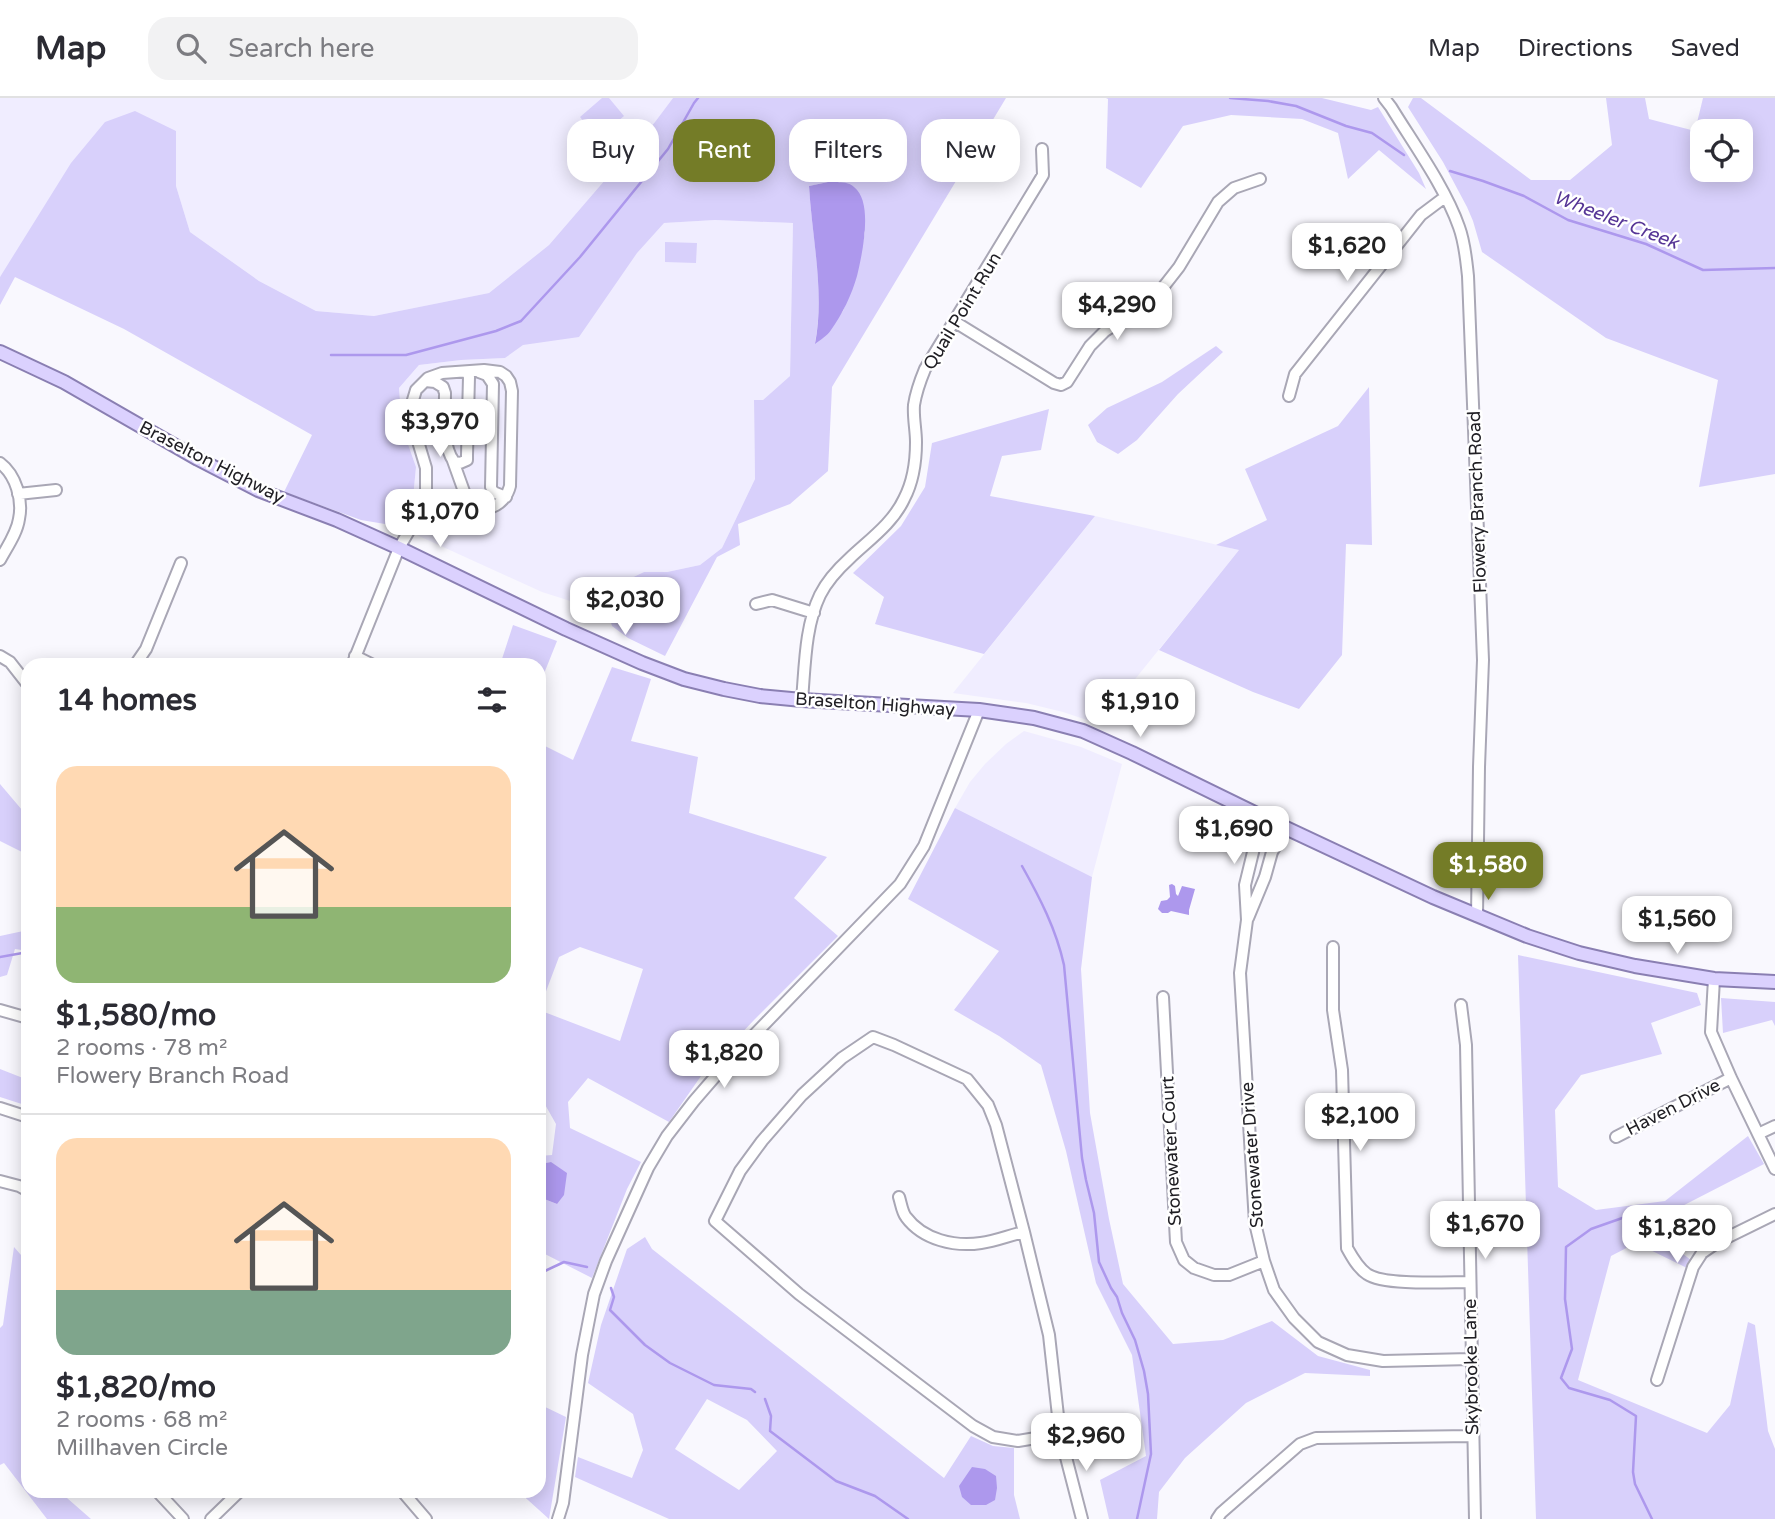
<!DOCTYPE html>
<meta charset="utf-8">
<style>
body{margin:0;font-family:"Varela Round",sans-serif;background:#f2f2f3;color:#2b2b33;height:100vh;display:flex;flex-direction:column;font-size:26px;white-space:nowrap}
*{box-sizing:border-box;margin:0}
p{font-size:23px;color:#7c7c81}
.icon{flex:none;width:38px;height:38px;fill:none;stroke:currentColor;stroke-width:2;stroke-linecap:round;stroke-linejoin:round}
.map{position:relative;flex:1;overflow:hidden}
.details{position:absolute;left:21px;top:560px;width:525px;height:840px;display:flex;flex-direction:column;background:#fff;border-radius:21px;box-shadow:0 4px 18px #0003}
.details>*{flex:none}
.top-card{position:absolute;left:567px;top:21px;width:665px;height:63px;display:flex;gap:14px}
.tools{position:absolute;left:1690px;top:21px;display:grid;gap:14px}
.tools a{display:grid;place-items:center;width:63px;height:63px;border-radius:14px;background:#fff;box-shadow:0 4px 18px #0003;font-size:35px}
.price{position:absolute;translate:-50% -60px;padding:0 16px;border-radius:14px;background:#fff;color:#222;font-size:23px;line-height:46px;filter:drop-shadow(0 2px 4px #0008)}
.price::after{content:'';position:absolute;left:50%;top:42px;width:21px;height:16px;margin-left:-10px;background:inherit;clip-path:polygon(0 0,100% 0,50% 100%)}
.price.active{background:#747c27;color:#fff}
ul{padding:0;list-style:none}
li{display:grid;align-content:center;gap:14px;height:371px;padding:0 35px}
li+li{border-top:2px solid #e1e1e2}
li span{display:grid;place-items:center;height:217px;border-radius:21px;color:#555}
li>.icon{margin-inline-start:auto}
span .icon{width:126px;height:126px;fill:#fffc;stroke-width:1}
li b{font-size:30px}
h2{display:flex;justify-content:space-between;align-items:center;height:84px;padding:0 35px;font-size:30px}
.tag{padding:0 24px;border-radius:21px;background:#fff;box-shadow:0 4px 18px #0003;font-size:24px;line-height:63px}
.tag.active{background:#747c27;color:#fff}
header{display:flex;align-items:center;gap:42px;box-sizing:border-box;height:98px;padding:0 35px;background:#fff;border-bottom:2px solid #e1e1e2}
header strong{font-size:33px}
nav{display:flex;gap:38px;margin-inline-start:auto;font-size:24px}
.search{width:490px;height:63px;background:#f2f2f3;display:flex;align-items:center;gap:18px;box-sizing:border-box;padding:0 24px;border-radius:21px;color:#7c7c81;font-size:26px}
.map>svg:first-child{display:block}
.built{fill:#f0edff}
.green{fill:#d8d0fb;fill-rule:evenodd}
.water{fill:#ad98ed}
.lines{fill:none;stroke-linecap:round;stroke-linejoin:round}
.stream{stroke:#ad98ed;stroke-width:2.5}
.minor-casing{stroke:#a9a7b5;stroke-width:14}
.major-casing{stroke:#8a7fb2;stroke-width:16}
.minor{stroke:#fff;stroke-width:10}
.major{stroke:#dbd1fe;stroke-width:12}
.labels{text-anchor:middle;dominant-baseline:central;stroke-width:5;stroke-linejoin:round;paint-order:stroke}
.street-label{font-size:18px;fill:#212025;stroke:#fff}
.water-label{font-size:19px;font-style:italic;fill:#563596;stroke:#fff}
</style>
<header>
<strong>Map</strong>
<div class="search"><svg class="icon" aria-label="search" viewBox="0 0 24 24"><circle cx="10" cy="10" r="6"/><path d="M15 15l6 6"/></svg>Search here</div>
<nav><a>Map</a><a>Directions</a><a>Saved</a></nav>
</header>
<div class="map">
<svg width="1775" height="1421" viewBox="0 0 1775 1421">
<rect width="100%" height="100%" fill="#f9f8fe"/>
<!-- built -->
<path class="built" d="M0 0H673L655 24 549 147 489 195 374 218 316 213 259 183 190 134 176 88V33L0 179Z
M715 122 793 125 790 278 763 302H754L755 381 722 450 700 467 667 474H644L623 484 615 497 608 515 542 494 397 428 399 418 413 400 416 369 402 329 399 290 419 267 461 262 505 260 637 154 663 125Z
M1095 418 1239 452 1099 626 1063 614 1026 605 953 595Z
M1024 633 1081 649 1122 666 1092 779 955 710 970 684 985 666 1006 646Z"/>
<!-- green -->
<path class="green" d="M602 0H609L624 18 598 40 580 19Z
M673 0H1006L832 289 828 373 790 406 738 426 740 447 717 459 665 558 628 540 612 528 608 515 615 497 623 484 644 474H667L700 467 722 450 755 381 754 302H763L790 278 793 125 715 122 664 125 637 155 579 239 523 247 505 260 461 262 419 267 399 290 402 329 416 369 413 400 400 418 397 428 361 422 284 394 312 337 124 231 15 179 0 207V179L71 65 105 24 135 13 176 33V88L190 134 259 183 316 213 374 218 489 195 549 147 655 24ZM828 84H840L865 134 856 179 843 213 815 245C825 194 812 139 809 88Z
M1106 0H1322L1371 12 1378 9 1419 75 1426 91 1379 52 1348 81 1338 35 1302 21 1231 17 1183 28 1141 90 1106 70 1108 1Z
M1413 0H1421L1531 82H1570L1612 47 1606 0H1645L1649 21 1695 33 1703 0H1775V376L1699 389 1718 282 1606 240 1482 154 1473 123 1467 109 1443 64 1408 9ZM1741 33V72H1703V33Z
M665 144 697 145 696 165 665 164Z
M1216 248 1223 254 1178 296 1137 342 1118 356 1097 344 1088 327 1107 310 1162 284Z
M1369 289 1372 447 1346 446 1342 557 1299 611 1253 594 1159 552 1239 452 1216 447 1267 422 1245 371 1338 328Z
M1049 311 1041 352 1002 358 990 398 1095 418 984 556 875 526 884 499 853 475 901 428 925 389 932 345Z
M513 527 557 543 539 588V567H500Z
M612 569 651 581 631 643 698 659 689 715 827 759 794 800 838 838 754 922 701 978 669 1024 588 980 568 1004 570 1030 641 1064 627 1091 592 1180 539 1153V1099L557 1106 551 1064 539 1066V1058L552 1057 556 1026 539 996V645L573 662ZM580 849 643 871 620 943 539 912 559 859Z
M0 686 28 719V757L0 743Z
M955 710 1092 779 1081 871 1090 1015 1109 1121 1123 1186 1173 1246 1223 1242 1272 1223 1318 1258 1370 1272V1278L1305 1275 1246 1305 1185 1360 1159 1394 1157 1421H1109L1100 1382 1146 1358 1132 1257 1096 1185 1066 1053 1041 967 999 938 954 912 999 853 908 801Z
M28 832V853L15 851 7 877 0 879V838Z
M1518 857 1697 895 1701 907 1651 925 1662 956 1581 977 1555 1012 1558 1089 1596 1112 1665 1103 1748 1038 1764 1066 1659 1120 1656 1136 1691 1162 1687 1170 1636 1145 1611 1158 1578 1282 1707 1335 1730 1307 1748 1224 1755 1227 1768 1333 1775 1351V1421H1536Z
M1721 900 1775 904V928L1772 922 1723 935Z
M0 971 28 982V1008L0 999Z
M645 1139 652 1151 944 1380 971 1338 993 1348 1014 1350V1397L1020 1421H669L575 1379 578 1359 632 1380 643 1352 633 1316 588 1285 601 1227 627 1151ZM707 1301 747 1322 777 1353 739 1392 675 1351Z
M14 1149 28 1165V1393H59L91 1421H47L4 1365 0 1367V1230L3 1227Z
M539 1306 566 1319 549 1421 518 1393H539Z"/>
<!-- water -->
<path class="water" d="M828 84C836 84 848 83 854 89 874 104 862 157 857 178 852 196 842 217 831 232 827 238 820 242 815 246 825 195 812 140 809 88Z
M1172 786 1175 788 1176 796 1178 798 1182 788 1195 791 1189 812V817L1171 813 1168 815H1162L1158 811 1161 803 1167 802 1170 799 1169 787Z
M551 1064 567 1075 564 1097 557 1106 539 1099V1066Z
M972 1369 985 1371 996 1378 997 1390 995 1402 986 1407H971L962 1399 959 1388Z"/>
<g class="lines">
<!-- stream -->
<path class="stream" d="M1230 0 1268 3 1296 8 1346 28 1372 35 1404 57
M1450 73 1483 83 1524 98 1568 122 1646 146 1703 172 1775 170
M331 257H406L496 233 521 223 580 159 668 51 694 5 698 0
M1022 768C1040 800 1056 831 1064 867L1082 1060 1086 1082 1094 1115 1099 1164 1111 1190 1117 1199 1122 1215 1135 1242 1144 1273 1148 1296 1151 1356 1137 1421
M0 859 28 854
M1628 1118 1591 1131 1566 1149 1565 1201 1572 1251 1561 1280 1569 1290 1610 1302 1636 1318 1633 1374 1635 1386 1652 1421
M539 1171 545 1173 564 1164 587 1169
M611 1190 614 1199 610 1212 645 1247 670 1265 714 1287 751 1291 755 1294
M765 1301 771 1318 770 1333 836 1383 875 1398 908 1421"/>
<!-- minor casing -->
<g class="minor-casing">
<path id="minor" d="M1384 0 1391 9C1413 45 1445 89 1459 129 1465 145 1466 161 1468 178L1483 562 1479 669 1477 818
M955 224 1054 285 1061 287 1067 284 1090 248 1105 233 1139 211 1161 192 1179 169 1218 104 1234 90 1260 81
M479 274 487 277 493 286 491 389 493 394 506 399
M425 283 435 284 443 289 445 295C445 317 441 345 454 364L460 365 467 362V357L469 279 467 274
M1289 298 1295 276 1421 117 1445 99
M0 365C16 377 23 402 19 421 17 435 7 449 0 462
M18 396 56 392
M756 506 772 502 814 515
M0 558 10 564 28 587
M355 558 373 567
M135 567 146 551 181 465
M352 567 399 450 420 414 426 394V370L414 330 410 312 416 292 428 280 442 275 484 272 500 274 506 278 510 284 512 293 510 388C505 409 480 420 466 399L452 360
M802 602C805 568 805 528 820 497 827 483 839 470 850 460 869 442 893 425 904 401 913 384 916 364 916 344 916 332 913 319 914 307 916 294 920 283 925 271L1043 77 1042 51
M1265 720 1255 746 1245 787 1247 822 1240 875 1255 1125 1264 1163 1274 1192 1294 1220 1318 1244 1347 1257 1383 1263 1471 1261
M1248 820 1265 779 1272 754 1286 731
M1333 849V912L1342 972 1347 1150C1352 1159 1358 1170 1367 1176 1384 1188 1447 1184 1470 1184
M1714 881 1711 934 1731 980 1775 1071
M1163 899 1176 1144 1184 1162 1194 1170 1214 1177H1229L1264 1163
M1461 907 1466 947 1475 1421
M0 912 28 920
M0 1010 28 1019
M1758 1036 1775 1028
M1616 1039 1731 980
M0 1083 19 1088 28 1093
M899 1099C901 1105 902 1114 906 1119 923 1142 955 1149 981 1145 996 1143 1010 1137 1024 1134
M1657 1282 1693 1169 1702 1155 1718 1144 1775 1116
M1060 1336 1018 1343 993 1339 973 1328 799 1196 715 1123 740 1073 762 1043 802 997 842 960 873 939 894 947 967 981 988 1007 996 1027 1024 1134 1049 1237 1060 1336 1082 1421
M157 1393 183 1421
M402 1393 426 1421
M211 1421 240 1393
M558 1421 563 1405 582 1257 594 1196 606 1163 648 1070 667 1038 694 1003 726 966 900 786 924 748 979 612
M1217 1421 1221 1415 1300 1346 1316 1340 1473 1338"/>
</g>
<!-- major casing -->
<g class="major-casing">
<path id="major" d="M0 254 64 284 198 361 258 392 337 422 399 450 566 531 642 565 684 581 724 591 760 598 802 602 979 612 1034 620 1083 633 1132 655 1273 724 1433 799 1527 838 1579 855 1635 868 1714 881 1775 884"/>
</g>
<!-- minor -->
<use href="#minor" class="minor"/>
<!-- major -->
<use href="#major" class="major"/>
</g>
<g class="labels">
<!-- street labels -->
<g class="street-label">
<text transform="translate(962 213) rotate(-59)">Quail Point Run</text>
<text transform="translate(212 364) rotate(27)">Braselton Highway</text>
<text transform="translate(1477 404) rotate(-92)">Flowery Branch Road</text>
<text transform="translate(875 606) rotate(4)">Braselton Highway</text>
<text transform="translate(1673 1009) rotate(-27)">Haven Drive</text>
<text transform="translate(1171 1053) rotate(-93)">Stonewater Court</text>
<text transform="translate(1252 1057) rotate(-94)">Stonewater Drive</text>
<text transform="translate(1471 1269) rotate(-91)">Skybrooke Lane</text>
</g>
<!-- water labels -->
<g class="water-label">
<text transform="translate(1616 122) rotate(21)">Wheeler Creek</text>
</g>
</g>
</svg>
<div class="tools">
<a><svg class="icon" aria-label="locate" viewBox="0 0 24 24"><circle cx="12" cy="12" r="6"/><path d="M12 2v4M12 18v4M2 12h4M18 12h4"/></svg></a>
</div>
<b class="price" style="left:1347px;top:185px">$1,620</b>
<b class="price" style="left:1117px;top:244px">$4,290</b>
<b class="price" style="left:440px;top:361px">$3,970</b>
<b class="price" style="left:440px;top:451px">$1,070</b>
<b class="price" style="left:625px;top:539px">$2,030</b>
<b class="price" style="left:1140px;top:641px">$1,910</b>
<b class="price" style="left:1234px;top:768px">$1,690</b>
<b class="price active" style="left:1488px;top:804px">$1,580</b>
<b class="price" style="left:1677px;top:858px">$1,560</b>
<b class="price" style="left:724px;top:992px">$1,820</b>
<b class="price" style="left:1360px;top:1055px">$2,100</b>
<b class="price" style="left:1485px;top:1163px">$1,670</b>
<b class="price" style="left:1677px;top:1167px">$1,820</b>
<b class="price" style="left:1086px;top:1375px">$2,960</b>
<div class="top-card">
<a class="tag">Buy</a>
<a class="tag active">Rent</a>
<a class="tag">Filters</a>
<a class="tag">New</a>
</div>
<section class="details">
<h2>14 homes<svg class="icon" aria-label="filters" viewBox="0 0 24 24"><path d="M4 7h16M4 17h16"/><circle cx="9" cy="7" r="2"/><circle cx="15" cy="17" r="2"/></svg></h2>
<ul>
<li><span style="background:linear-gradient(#ffd9b3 65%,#8fb573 0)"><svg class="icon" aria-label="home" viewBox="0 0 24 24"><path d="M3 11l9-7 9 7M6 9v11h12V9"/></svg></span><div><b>$1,580/mo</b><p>2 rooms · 78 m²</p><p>Flowery Branch Road</p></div></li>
<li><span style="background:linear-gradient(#ffd9b3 70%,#7fa58c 0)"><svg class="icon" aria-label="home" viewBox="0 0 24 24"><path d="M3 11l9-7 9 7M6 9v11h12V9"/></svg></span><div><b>$1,820/mo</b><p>2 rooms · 68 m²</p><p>Millhaven Circle</p></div></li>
</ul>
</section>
</div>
